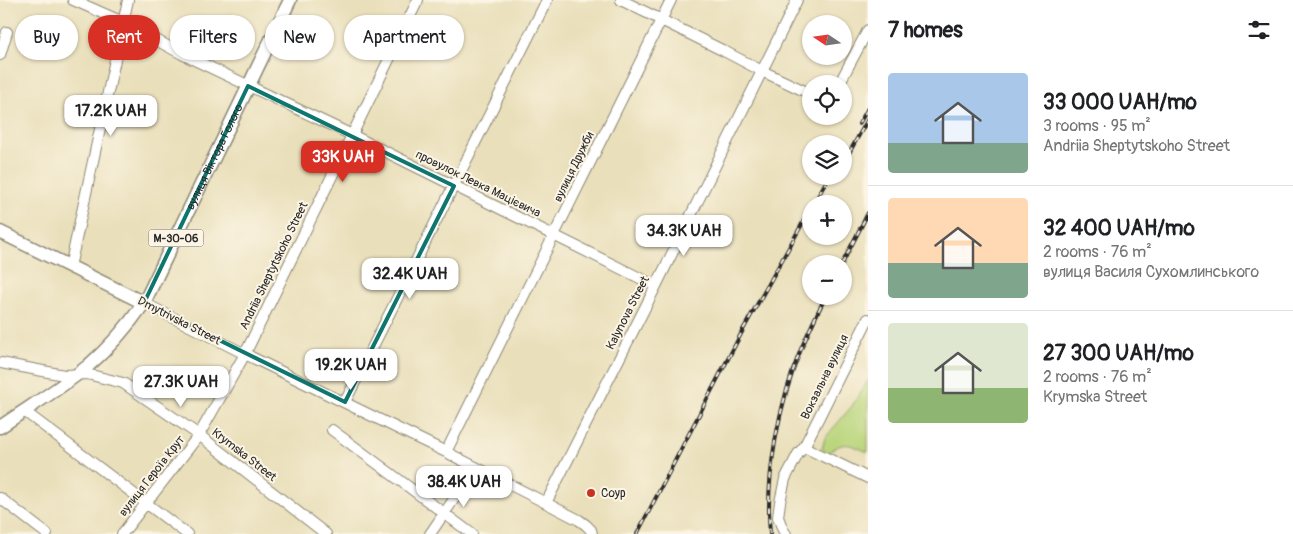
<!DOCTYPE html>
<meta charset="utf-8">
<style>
body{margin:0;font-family:Pangolin,sans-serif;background:#f6f6f6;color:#202124;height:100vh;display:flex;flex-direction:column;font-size:19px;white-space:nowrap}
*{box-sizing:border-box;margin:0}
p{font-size:16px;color:#757577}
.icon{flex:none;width:28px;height:28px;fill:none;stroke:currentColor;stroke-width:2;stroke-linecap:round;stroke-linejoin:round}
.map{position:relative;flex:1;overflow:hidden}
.details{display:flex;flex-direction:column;background:#fff;width:425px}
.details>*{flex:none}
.hud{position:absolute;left:15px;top:15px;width:475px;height:45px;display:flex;gap:10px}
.needle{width:32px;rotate:283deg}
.controls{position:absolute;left:802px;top:15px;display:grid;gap:10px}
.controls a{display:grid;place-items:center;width:50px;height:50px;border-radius:50%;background:#fff;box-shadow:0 1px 4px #0004;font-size:25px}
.price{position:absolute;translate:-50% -42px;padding:0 11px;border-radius:10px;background:#fff;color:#222;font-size:16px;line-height:32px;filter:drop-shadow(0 1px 2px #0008)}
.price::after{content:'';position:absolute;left:50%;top:30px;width:15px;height:11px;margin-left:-8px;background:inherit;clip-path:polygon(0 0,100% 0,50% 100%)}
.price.selected{background:#d93025;color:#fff}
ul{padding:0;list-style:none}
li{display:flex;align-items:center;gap:15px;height:125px;padding:0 20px}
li+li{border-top:1px solid #e0e0e0}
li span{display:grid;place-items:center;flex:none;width:140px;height:100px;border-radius:5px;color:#555}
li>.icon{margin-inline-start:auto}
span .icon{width:60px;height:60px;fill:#fffc;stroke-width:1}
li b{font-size:21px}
h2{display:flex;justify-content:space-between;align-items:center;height:60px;padding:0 20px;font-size:21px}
.chip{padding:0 18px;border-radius:22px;background:#fff;box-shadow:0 1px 4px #0004;font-size:18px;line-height:45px}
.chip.selected{background:#d93025;color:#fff}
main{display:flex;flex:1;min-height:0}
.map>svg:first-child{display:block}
.grass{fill:#bad57b;stroke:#728053}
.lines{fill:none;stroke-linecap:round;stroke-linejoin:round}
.minor-casing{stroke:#8a8572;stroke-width:12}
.major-casing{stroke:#8a8572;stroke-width:15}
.minor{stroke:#fff;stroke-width:10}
.major{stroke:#fff;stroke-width:12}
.rail-casing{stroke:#2b2b2b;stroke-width:4}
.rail{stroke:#fcf5e5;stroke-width:2;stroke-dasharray:5.5;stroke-linecap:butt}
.marked{fill:none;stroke:#0f766e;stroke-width:4;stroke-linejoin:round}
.poi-dot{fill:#c8321e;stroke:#fcf5e5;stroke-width:2}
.labels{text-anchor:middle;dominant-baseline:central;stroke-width:4;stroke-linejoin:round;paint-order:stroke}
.shield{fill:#fcf5e5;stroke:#6a6863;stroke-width:1}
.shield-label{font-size:11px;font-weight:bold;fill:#2b2b2b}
.street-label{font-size:12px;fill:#2b2b2b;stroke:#fcf5e5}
.poi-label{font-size:12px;fill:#2b2b2b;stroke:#fcf5e5;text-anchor:start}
</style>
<main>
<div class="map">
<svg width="868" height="534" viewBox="0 0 868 534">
<rect width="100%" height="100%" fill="#fcf5e5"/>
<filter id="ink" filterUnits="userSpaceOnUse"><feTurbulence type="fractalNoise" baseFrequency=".02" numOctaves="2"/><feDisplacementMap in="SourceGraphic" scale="10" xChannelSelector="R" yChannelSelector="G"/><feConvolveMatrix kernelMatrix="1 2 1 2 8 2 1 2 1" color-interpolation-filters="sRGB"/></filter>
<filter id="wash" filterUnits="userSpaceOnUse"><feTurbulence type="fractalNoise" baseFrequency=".0096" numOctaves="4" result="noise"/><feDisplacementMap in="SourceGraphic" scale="20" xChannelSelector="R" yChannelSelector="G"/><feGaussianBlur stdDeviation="1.12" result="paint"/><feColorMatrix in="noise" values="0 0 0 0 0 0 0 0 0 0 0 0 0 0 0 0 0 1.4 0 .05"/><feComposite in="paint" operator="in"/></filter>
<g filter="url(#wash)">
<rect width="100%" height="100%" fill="#e9dfba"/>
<!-- grass -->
<path class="grass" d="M868 380V452C850 445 845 439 828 453L822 449 825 438 852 406Z"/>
</g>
<g filter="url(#ink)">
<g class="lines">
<!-- minor casing -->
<g class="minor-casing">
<path id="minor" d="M73 0 123 22 182 54 352 135 656 286
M621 0 722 50 762 71 811 94
M0 55 7 32
M839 84 868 30
M70 267 128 0
M144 303 245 354 446 452 546 503 579 520 586 525 591 530 592 534
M1 363 64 375 87 374 123 383 199 435 326 534
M345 402 547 0
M24 411 187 534
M332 430 472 534
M804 447 868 478
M446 452 671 0
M0 498 47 534
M546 503 656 286 797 0
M122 534 199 435 245 354 418 0
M430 534 476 467
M786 534 783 530 778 517 780 502 785 479 798 454 804 447 868 319"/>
</g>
<!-- major casing -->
<g class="major-casing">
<g id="major">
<path d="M0 232 144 303"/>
<path id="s1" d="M0 427C29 407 61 388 88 366 110 347 128 326 144 303L290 0"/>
</g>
</g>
<!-- minor -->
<use href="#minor" class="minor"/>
<!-- major -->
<use href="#major" class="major"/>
<!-- rail casing -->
<g class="rail-casing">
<path id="rail" d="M859 124 868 108
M844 162 868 119
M814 204 829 176
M842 264 868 213
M637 534 744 328 811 208
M770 534C765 475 779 403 801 349 809 331 817 313 826 296"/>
</g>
<!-- rail -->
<use href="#rail" class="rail"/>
</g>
</g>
<!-- marked area -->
<path class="marked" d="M248 86 454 186 345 402 144 303Z"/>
<!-- markers -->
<circle class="poi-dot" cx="591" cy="493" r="5"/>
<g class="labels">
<!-- shield labels -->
<rect class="shield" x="148.5" y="229.5" width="55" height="17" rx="4"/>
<g class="shield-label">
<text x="176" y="238">М-30-06</text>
</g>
<!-- street labels -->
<g class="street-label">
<text stroke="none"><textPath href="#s1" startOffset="354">вулиця Віктора Голого</textPath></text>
<text transform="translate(574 167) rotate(-64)">вулиця Дружби</text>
<text transform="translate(478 184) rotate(26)">провулок Левка Мацієвича</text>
<text transform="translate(274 266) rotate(-64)">Andriia Sheptytskoho Street</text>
<text transform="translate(628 313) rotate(-63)">Kalynova Street</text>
<text transform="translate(179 321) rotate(27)">Dmytrivska Street</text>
<text transform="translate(825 377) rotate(-64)">Вокзальна вулиця</text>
<text transform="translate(244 455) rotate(38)">Krymska Street</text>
<text transform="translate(152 476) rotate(-52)">вулиця Героїв Крут</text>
</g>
<!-- poi labels -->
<g class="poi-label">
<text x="601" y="493">Соур</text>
</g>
</g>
</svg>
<div class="controls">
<a><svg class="needle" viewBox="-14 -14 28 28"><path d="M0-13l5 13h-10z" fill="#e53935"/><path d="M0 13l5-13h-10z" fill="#757577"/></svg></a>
<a><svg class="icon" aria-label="locate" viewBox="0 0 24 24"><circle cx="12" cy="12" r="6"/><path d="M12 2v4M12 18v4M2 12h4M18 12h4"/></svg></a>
<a><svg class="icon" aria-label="layers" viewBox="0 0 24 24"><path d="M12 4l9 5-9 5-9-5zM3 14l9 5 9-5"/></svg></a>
<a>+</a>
<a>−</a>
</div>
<b class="price" style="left:111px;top:137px">17.2K UAH</b>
<b class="price selected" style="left:343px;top:183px">33K UAH</b>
<b class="price" style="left:684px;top:257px">34.3K UAH</b>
<b class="price" style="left:410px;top:300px">32.4K UAH</b>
<b class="price" style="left:351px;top:391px">19.2K UAH</b>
<b class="price" style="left:181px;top:408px">27.3K UAH</b>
<b class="price" style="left:464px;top:508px">38.4K UAH</b>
<div class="hud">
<a class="chip">Buy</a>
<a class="chip selected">Rent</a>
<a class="chip">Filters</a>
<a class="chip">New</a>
<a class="chip">Apartment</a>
</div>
</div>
<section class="details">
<h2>7 homes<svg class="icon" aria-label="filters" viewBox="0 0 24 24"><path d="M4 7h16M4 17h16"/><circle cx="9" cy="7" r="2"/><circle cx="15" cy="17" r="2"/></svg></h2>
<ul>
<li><span style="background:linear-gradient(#a9c7e8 70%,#7fa58c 0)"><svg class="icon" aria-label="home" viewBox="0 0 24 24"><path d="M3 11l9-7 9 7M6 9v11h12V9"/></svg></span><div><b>33 000 UAH/mo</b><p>3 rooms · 95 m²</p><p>Andriia Sheptytskoho Street</p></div></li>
<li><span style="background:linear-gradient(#ffd9b3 65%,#7fa58c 0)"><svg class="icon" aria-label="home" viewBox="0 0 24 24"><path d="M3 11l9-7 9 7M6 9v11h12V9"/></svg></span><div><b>32 400 UAH/mo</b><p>2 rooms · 76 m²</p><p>вулиця Василя Сухомлинського</p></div></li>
<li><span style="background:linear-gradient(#dfe7d0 65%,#8fb573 0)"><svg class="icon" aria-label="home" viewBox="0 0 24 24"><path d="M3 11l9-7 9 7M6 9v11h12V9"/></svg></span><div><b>27 300 UAH/mo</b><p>2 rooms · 76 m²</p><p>Krymska Street</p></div></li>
</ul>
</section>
</main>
